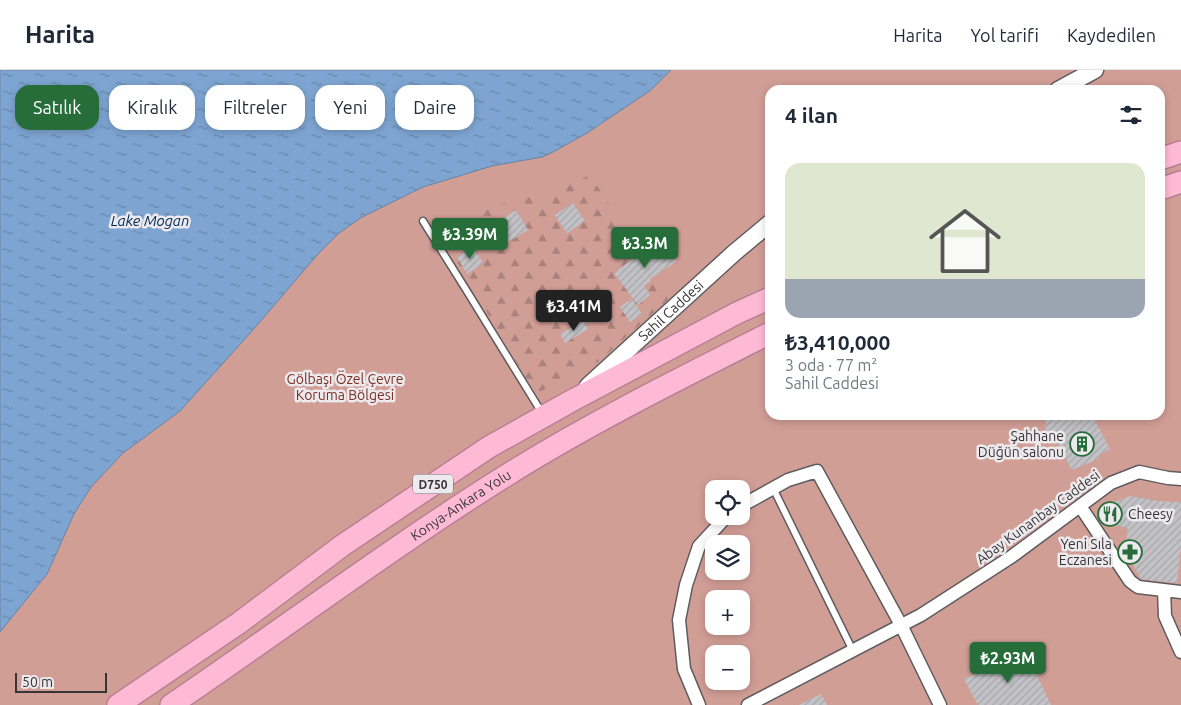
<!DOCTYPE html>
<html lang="tr">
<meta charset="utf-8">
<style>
body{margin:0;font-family:Ubuntu,sans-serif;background:#f6f6f7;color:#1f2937;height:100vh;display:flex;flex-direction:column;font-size:19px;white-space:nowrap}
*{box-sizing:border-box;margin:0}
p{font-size:16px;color:#747a83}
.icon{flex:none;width:28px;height:28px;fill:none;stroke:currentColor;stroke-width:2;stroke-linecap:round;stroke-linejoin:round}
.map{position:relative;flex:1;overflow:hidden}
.sheet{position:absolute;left:765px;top:15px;width:400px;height:335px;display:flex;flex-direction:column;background:#fff;border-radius:15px;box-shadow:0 2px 8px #0003}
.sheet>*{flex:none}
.top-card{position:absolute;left:15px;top:15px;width:475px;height:45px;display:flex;gap:10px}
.controls{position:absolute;left:705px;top:410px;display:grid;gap:10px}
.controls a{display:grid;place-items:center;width:45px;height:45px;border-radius:10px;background:#fff;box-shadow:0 2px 8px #0003;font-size:25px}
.scale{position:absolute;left:15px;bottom:12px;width:92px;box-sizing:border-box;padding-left:5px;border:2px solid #363436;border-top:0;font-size:14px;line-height:18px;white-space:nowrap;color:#363436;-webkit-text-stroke:4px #edeaee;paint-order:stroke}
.price{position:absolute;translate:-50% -42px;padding:0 11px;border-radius:5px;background:#266d3a;color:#fff;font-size:16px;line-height:32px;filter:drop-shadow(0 1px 2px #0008)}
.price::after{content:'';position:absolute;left:50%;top:30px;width:15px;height:11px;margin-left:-8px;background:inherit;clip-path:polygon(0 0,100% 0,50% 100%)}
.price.active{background:#222;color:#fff}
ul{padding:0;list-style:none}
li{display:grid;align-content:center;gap:10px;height:265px;padding:0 20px}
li+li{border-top:1px solid #e0e1e3}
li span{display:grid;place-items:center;height:155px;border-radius:15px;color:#555}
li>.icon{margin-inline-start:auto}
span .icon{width:90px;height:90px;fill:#fffc;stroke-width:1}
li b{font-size:21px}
h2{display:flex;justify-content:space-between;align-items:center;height:60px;padding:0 20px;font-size:21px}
.tag{padding:0 18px;border-radius:15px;background:#fff;box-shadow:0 2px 8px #0003;font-size:18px;line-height:45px}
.tag.active{background:#266d3a;color:#fff}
header{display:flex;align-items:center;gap:30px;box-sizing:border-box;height:70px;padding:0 25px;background:#fff;border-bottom:1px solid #e0e1e3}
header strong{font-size:24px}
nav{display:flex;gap:28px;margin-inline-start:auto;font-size:18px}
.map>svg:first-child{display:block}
.green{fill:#d19e96;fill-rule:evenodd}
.forest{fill:url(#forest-firs)}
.water{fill:url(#water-ripples);stroke:#6883a3}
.building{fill:url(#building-hatch)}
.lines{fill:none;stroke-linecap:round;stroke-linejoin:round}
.service-casing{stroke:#5f5c5f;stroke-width:9}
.minor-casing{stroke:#5f5c5f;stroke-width:15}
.tertiary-casing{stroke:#5f5c5f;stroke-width:19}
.trunk-casing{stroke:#b88096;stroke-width:24}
.service{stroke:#fff;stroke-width:6}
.minor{stroke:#fff;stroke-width:12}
.tertiary{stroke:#fff;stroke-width:16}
.trunk{stroke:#febad4;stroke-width:21}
.labels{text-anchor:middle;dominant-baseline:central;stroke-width:5;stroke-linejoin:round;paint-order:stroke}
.shield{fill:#edeaee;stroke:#6d6b6d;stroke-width:1}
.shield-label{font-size:12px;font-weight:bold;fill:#363436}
.street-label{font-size:14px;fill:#363436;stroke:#edeaee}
.park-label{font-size:14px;fill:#7b2f26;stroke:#edeaee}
.poi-label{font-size:14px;fill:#363436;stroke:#edeaee;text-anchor:end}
.water-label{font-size:15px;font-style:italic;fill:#002b54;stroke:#edeaee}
</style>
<header>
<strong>Harita</strong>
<nav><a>Harita</a><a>Yol tarifi</a><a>Kaydedilen</a></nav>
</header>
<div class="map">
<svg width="1181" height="635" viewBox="0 0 1181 635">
<defs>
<pattern id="forest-firs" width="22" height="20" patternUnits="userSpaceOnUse" patternTransform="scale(1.25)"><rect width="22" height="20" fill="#d19e96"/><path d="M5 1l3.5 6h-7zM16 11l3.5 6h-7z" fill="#aa827b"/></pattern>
<pattern id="water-ripples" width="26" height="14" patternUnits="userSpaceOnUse" patternTransform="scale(1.25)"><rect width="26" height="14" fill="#7ea5d2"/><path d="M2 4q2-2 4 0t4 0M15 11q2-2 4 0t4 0" fill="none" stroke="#6887ab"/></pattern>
<pattern id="building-hatch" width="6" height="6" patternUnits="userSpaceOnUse" patternTransform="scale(1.25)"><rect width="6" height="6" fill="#c2c2c6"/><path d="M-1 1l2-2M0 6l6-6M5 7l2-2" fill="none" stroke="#a7a7ab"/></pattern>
</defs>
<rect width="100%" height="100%" fill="#e0dde0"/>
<!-- green -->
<path class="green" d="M0 0H1181V635H0ZM770 20H1160V345H770ZM714 419H741V446H714ZM714 474H741V501H714ZM714 529H741V556H714ZM714 584H741V611H714Z"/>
<!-- forest -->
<path class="forest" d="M590 105 671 227 599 291 574 306 535 324 442 166 496 135 520 128 550 123Z"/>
<!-- water -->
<path class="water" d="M0 0H671L651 20 587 63 553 82 542 87 492 96 423 117 362 147 339 163 318 184 252 261 180 341 123 383 91 417 74 444 47 504 0 562Z"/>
<!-- building -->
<path class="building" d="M573 133 585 151 567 163 555 145Z
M516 140 528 160 508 172 496 153Z
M660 166 677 191 650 209 651 210 644 216 650 225 638 235 614 203 643 181 641 179Z
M473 177 483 193 467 204 457 187Z
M632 229 642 244 630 252 620 237Z
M584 251 588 259 565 273 560 264Z
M1042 345H1092L1110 379 1098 386 1100 388 1072 400 1054 367 1051 368 1044 356 1047 354Z
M1130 426 1158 431 1181 432V477L1177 513 1141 509 1125 480 1128 458 1104 453 1105 436Z
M1026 582 1051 635H978L964 609Z
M821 624 827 635H799Z"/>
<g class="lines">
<!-- service casing -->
<g class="service-casing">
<path id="service" d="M423 151 465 218 542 343
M773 418 853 581"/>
</g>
<!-- minor casing -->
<g class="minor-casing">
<path id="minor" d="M741 436 788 410 817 401 901 555 940 635
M1080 436 1130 511 1138 517 1181 522
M1164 520 1165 546 1181 582
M699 635 684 599 679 550 686 515 699 476 727 446
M748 635 921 545 1011 487 1111 413 1139 402 1168 408 1181 409"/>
</g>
<!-- tertiary casing -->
<g class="tertiary-casing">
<g id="tertiary">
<path d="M1058 20 1095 0"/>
<path id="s1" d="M588 316 734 183 770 153"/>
</g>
</g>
<!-- trunk casing -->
<g class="trunk-casing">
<g id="trunk">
<path d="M1160 89 1181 82"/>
<path d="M1160 119 1181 112"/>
<path d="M118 635 239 553 343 475 489 377 573 330 737 243 770 228"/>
<path id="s2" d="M171 635C283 559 392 477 507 405 592 352 681 308 770 263"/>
</g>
</g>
<!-- service -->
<use href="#service" class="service"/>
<!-- minor -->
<use href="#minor" class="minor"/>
<!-- tertiary -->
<use href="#tertiary" class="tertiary"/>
<!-- trunk -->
<use href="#trunk" class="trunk"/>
</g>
<!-- icons -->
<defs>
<g id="building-ring" transform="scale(1.25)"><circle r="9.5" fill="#edeaee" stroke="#266d3a" stroke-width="1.5"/><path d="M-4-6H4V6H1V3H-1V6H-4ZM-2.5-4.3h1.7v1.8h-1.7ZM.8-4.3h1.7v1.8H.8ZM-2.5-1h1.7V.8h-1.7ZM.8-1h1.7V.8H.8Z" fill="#266d3a"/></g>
<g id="restaurant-ring" transform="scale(1.25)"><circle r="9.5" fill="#edeaee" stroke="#266d3a" stroke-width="1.5"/><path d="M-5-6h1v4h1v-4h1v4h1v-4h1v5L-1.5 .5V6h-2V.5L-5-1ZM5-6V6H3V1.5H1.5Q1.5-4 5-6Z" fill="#266d3a"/></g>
<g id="pharmacy-ring" transform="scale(1.25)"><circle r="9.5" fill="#edeaee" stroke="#266d3a" stroke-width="1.5"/><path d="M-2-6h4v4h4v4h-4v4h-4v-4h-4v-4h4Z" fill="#266d3a"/></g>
</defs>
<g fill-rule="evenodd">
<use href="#building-ring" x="1082" y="374"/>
<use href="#restaurant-ring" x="1110" y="444"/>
<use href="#pharmacy-ring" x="1130" y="482"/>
</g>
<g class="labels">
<!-- shield labels -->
<rect class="shield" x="413" y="404.5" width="40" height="19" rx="4"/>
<g class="shield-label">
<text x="433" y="414">D750</text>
</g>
<!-- street labels -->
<g class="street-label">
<text stroke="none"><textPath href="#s1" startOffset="112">Sahil Caddesi</textPath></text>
<text stroke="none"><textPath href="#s2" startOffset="352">Konya-Ankara Yolu</textPath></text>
<text transform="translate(1038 447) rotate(-36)">Abay Kunanbay Caddesi</text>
</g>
<!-- park labels -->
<g class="park-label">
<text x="345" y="309">Gölbaşı Özel Çevre<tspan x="345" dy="16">Koruma Bölgesi</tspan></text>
</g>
<!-- poi labels -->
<g class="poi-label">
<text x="1064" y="366">Şahhane<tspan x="1064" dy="16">Düğün salonu</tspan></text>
<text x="1128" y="444" text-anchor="start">Cheesy</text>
<text x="1112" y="474">Yeni Sıla<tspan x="1112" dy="16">Eczanesi</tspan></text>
</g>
<!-- water labels -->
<g class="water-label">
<text x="150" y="150">Lake Mogan</text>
</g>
</g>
</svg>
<div class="controls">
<a><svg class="icon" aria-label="locate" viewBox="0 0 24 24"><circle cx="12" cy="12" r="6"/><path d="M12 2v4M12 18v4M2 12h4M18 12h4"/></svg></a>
<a><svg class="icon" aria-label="layers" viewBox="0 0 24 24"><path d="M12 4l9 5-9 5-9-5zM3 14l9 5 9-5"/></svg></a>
<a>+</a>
<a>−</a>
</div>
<div class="scale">50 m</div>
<b class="price" style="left:470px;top:190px">₺3.39M</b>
<b class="price" style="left:645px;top:199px">₺3.3M</b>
<b class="price active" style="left:574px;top:262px">₺3.41M</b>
<b class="price" style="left:1008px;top:614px">₺2.93M</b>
<div class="top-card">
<a class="tag active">Satılık</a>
<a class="tag">Kiralık</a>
<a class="tag">Filtreler</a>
<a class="tag">Yeni</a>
<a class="tag">Daire</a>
</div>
<section class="sheet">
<h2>4 ilan<svg class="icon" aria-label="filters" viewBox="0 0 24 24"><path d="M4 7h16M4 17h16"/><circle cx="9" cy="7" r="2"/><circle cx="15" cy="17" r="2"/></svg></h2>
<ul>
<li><span style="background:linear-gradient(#dfe7d0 75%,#9aa5b1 0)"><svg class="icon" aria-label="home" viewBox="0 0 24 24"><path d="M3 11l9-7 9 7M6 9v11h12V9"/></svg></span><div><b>₺3,410,000</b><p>3 oda · 77 m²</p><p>Sahil Caddesi</p></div></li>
</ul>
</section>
</div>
